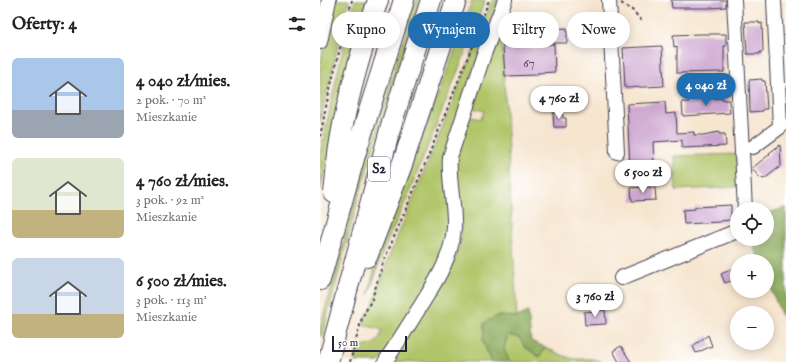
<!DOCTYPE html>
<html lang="pl">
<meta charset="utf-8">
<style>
body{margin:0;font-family:"IM FELL English",serif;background:#f2f2f2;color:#202124;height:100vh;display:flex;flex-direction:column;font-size:15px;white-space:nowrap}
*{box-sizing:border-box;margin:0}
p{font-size:13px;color:#757577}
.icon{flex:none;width:22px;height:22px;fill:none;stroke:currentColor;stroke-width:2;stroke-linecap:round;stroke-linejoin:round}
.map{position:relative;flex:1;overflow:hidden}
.sheet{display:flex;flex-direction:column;background:#fff;width:320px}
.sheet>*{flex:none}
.hud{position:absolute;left:12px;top:12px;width:380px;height:36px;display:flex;gap:8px}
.tools{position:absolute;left:410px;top:202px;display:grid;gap:8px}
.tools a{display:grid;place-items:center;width:44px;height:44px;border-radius:50%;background:#fff;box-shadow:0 2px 10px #0003;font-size:20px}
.scale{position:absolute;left:12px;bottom:10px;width:75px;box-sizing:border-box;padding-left:4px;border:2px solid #22223b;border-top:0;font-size:11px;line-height:14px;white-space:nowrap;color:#22223b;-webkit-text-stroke:3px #fff;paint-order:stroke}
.price{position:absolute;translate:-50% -34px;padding:0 9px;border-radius:14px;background:#fff;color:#222;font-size:13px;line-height:26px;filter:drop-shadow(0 1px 2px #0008)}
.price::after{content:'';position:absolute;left:50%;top:24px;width:12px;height:9px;margin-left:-6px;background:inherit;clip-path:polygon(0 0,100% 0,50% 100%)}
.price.current{background:#1f6fb2;color:#fff}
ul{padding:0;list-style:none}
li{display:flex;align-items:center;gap:12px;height:100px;padding:0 12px}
li span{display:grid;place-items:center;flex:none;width:112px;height:80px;border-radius:6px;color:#555}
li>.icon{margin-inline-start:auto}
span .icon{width:48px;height:48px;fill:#fffc;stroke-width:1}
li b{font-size:17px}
h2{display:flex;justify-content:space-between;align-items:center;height:48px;padding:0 12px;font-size:17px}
.pill{padding:0 14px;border-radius:18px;background:#fff;box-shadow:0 2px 10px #0003;font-size:14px;line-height:36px}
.pill.current{background:#1f6fb2;color:#fff}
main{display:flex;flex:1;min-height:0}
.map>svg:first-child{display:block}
.green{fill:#b0c468;stroke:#697352}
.forest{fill:#8caa5c;stroke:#57664c}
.building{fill:#cea7d0}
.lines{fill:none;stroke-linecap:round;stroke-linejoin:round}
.minor-casing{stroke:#423f51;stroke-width:16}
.highway-casing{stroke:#423f51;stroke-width:22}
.path{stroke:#423f51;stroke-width:2;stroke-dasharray:3 3;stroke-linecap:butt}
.minor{stroke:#fff;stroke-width:14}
.highway{stroke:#fff;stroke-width:20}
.labels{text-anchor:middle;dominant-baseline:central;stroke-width:4;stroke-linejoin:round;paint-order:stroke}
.number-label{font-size:13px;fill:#4d4360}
.shield{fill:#fff;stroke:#646476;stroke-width:1}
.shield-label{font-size:14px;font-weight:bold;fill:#22223b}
</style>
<main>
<section class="sheet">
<h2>Oferty: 4<svg class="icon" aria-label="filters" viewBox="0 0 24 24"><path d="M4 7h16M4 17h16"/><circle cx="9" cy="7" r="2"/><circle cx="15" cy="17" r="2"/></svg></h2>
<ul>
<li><span style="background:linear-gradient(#a9c7e8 65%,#9aa5b1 0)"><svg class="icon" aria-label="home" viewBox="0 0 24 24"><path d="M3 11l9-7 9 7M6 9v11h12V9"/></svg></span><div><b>4 040 zł/mies.</b><p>2 pok. · 70 m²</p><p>Mieszkanie</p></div></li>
<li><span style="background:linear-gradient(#dfe7d0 65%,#c2b280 0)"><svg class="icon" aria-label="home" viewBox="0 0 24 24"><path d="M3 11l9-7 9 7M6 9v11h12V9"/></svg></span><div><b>4 760 zł/mies.</b><p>3 pok. · 92 m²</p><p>Mieszkanie</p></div></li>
<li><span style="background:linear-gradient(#c9d6e8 70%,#c2b280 0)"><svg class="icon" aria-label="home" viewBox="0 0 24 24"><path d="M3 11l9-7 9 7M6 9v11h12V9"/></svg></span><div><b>6 500 zł/mies.</b><p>3 pok. · 113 m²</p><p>Mieszkanie</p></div></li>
</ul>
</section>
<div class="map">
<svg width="466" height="362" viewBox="0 0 466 362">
<rect width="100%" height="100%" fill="#fff"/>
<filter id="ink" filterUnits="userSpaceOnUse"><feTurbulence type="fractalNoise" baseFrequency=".025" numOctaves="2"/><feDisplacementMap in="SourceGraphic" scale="8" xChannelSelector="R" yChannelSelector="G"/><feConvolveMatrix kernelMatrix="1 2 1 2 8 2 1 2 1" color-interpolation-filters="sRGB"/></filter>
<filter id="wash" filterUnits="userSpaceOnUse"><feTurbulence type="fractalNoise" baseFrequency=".012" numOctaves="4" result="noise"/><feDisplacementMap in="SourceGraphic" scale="16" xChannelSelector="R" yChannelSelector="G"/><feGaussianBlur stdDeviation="0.9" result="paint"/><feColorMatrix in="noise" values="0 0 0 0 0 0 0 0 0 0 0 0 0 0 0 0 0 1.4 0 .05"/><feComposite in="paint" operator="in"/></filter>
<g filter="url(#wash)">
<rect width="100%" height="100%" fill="#f6e5cf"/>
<!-- green -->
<path class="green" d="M13 0H29L0 122V66Z
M35 0H49L25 84 0 190V154L19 66Z
M96 0H100L39 196 2 336 0 335V328L40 179Z
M152 0H165L147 48 87 198 64 249 49 294H48L60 249 131 60Z
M172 0H178L128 144 130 234 119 266 59 362H35L39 345C50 349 60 342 62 330L44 325 45 318 53 304 68 259 151 57Z
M181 21 197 317 177 316 163 342 172 362H71L93 327 122 286 133 264 139 247 142 227 137 201 134 167 148 118 151 117 161 119 164 111 153 108Z
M416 154 421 187 356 190 354 156Z
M188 335 200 338 205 347 220 357 225 347C233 351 241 355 250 358 260 361 272 356 282 362H189L184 348Z"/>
<!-- forest -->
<path class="forest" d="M466 207V326L447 280V261H439L431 239H447V214Z
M208 312 211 341 225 347 220 357 205 347 200 338 188 335 184 348 189 362H172L163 342 164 323 177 316 197 317Z"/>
<g id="blocks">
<!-- building -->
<path class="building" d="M351 0H406V7L391 8H352Z
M425 22H439V24L442 23 443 52H440V54H427Z
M247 28V43H232V29Z
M192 31V41H195L196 47 234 44 235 72 217 73V75L185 76 182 32Z
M380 34H406V46H404V72L357 73V46L354 47 353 35Z
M342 46 344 86 305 88 303 48Z
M442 79V81H445L447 109H443V111L430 112 429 80Z
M403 98V100H409L410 113 363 116 362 102H369L368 99Z
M345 102 346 114 356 113 357 133 374 132V135H383L399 132V134H405L406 146 362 148V140L333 142 334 168 310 170 307 104Z
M233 113H242L243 118H246V127H234Z
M460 145 461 166 444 179 439 177 432 168 450 154 449 153Z
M330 187V188H335L336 200 312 201 311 188Z
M411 205V220L400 221V222L364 224 363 210 375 209V207Z
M417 267V279L405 283 401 274Z
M285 310 286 324 265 325 264 312Z
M388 335 392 346 376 353 373 346Z
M301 346 304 351 311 362H299L293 351Z"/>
</g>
</g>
<g filter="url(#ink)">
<use href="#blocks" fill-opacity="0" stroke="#423f51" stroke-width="1"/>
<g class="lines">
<!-- minor casing -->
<g class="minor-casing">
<path id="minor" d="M289 0 297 152
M414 0 425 209
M0 42 9 0
M433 147 460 127 454 0
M301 278 417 231
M65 362C76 345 87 328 98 310 114 284 132 259 134 227 135 204 128 181 130 157L164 54 185 0"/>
</g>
<!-- highway casing -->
<g class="highway-casing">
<path id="highway" d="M14 193C16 176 17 158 20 141 28 93 43 46 58 0
M47 257 83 162 136 0
M0 280 35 155 84 0
M8 362 72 122 111 0"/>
</g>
<!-- path -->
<path class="path" d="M301 3 312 10 323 22
M0 137 8 97 32 0
M30 362 42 318 52 299 63 263 108 157 153 44 169 0"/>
<!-- minor -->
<use href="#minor" class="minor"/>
<!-- highway -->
<use href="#highway" class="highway"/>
</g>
</g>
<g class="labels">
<!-- number labels -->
<g class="number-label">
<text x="209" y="63">67</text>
</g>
<!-- shield labels -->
<rect class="shield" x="48" y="157" width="22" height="24" rx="3"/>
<g class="shield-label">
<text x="59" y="169">S2</text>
</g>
</g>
</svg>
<div class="tools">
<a><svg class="icon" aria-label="locate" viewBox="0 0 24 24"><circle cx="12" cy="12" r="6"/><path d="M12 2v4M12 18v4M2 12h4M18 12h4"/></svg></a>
<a>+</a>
<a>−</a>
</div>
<div class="scale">50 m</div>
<b class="price current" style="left:386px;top:107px">4 040 zł</b>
<b class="price" style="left:239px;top:120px">4 760 zł</b>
<b class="price" style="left:323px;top:194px">6 500 zł</b>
<b class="price" style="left:275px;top:318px">3 760 zł</b>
<div class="hud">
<a class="pill">Kupno</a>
<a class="pill current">Wynajem</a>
<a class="pill">Filtry</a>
<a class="pill">Nowe</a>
</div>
</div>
</main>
